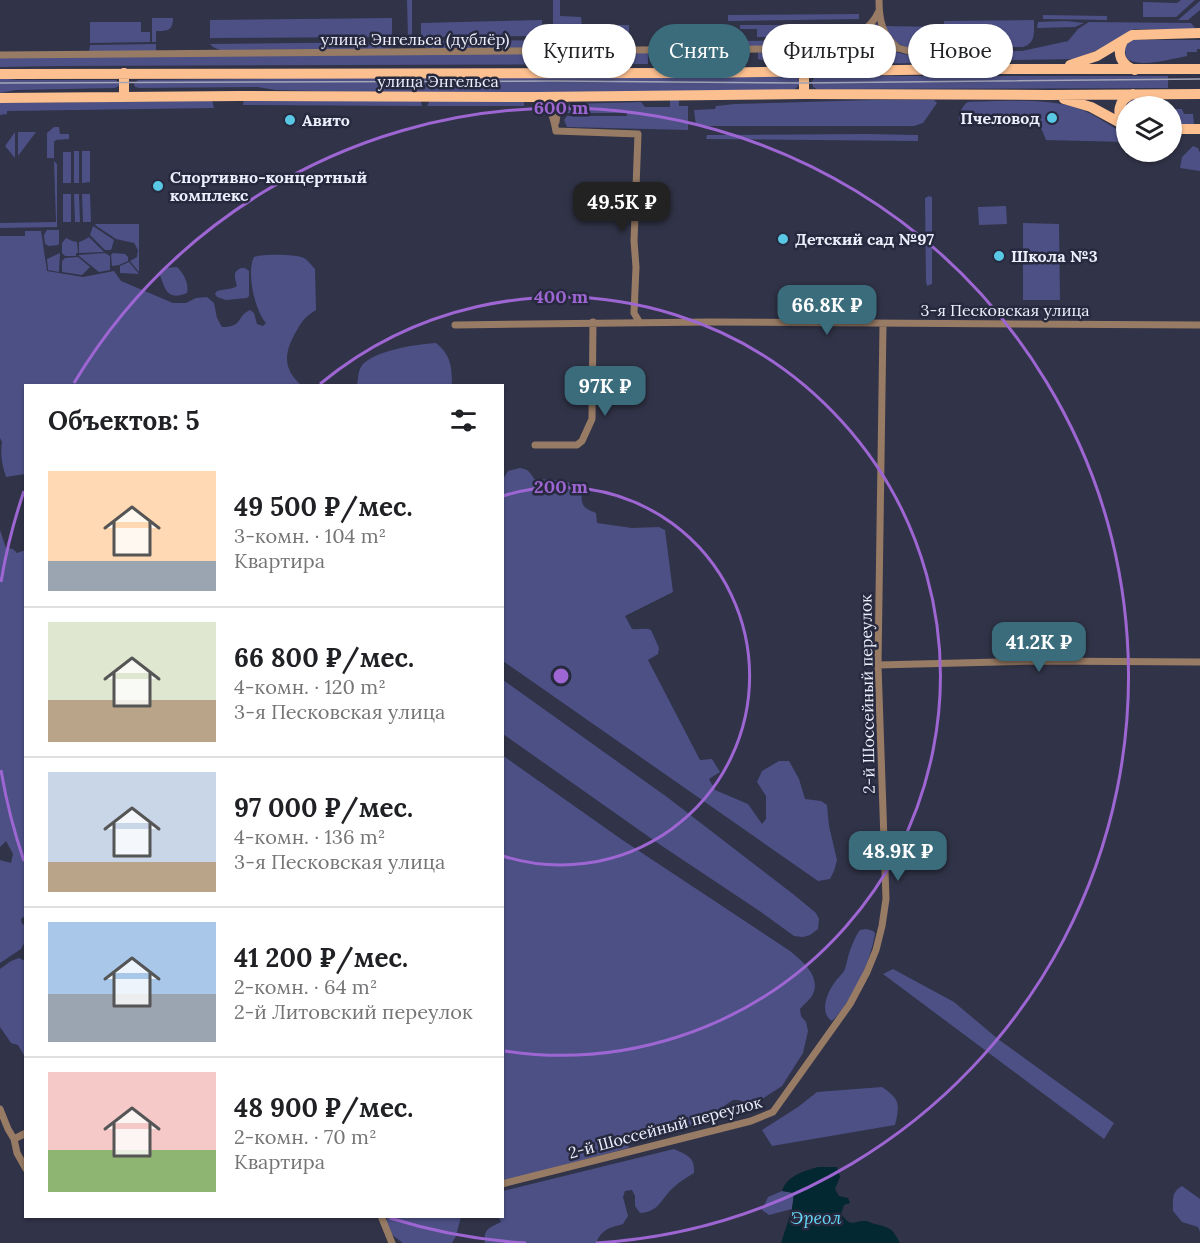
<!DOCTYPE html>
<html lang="ru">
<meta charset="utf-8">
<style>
body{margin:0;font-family:Lora,serif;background:#f2f2f2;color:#202124;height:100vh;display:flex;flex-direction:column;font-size:22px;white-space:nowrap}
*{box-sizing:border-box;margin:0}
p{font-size:20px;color:#757577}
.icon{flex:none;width:33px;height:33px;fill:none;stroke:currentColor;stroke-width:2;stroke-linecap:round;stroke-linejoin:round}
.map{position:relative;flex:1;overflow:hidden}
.drawer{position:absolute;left:24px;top:384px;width:480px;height:834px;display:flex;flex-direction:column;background:#fff;border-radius:0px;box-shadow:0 2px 4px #0004}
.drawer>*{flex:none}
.banner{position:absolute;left:522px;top:24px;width:570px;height:54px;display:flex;gap:12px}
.buttons{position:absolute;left:1116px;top:96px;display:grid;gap:12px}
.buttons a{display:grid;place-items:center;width:66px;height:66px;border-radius:50%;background:#fff;box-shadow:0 2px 4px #0004;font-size:30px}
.price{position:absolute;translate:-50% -51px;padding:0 14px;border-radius:12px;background:#3a6c7b;color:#fff;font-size:20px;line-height:39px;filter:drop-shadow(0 2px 3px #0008)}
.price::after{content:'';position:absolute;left:50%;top:36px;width:18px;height:14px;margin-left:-9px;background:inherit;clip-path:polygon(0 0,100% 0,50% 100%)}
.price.active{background:#222;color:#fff}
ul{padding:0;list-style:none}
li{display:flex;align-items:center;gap:18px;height:150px;padding:0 24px}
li+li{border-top:2px solid #e0e0e0}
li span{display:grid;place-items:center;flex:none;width:168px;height:120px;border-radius:0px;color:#555}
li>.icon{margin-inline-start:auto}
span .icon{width:72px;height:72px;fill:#fffc;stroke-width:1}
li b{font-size:26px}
h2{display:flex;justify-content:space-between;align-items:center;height:72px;padding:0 24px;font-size:26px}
.pill{padding:0 21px;border-radius:27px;background:#fff;box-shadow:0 2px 4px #0004;font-size:21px;line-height:54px}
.pill.active{background:#3a6c7b;color:#fff}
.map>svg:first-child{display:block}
.green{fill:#4c5085}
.water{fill:#032831}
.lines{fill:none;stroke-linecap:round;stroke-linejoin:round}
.minor{stroke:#987b64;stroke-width:7}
.primary{stroke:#fbbf90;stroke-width:10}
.tram{stroke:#a4a6b7;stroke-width:1.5}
.ring{fill:none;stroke:#9d66d2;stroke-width:3}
.poi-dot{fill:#59c8e5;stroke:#27293e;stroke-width:2}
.labels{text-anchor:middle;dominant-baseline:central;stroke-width:5;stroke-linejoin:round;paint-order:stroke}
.street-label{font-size:16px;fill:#edeffd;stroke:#27293e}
.poi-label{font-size:16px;font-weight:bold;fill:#edeffd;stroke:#27293e;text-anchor:start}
.water-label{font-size:18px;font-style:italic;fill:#64d5f4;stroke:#27293e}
.centre{fill:#9d66d2;stroke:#27293e;stroke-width:3}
.ring-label{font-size:18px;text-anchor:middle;font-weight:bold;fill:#9d66d2;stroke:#27293e;stroke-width:5;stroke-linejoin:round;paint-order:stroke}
</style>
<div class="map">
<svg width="1200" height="1243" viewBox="0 0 1200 1243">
<rect width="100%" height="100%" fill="#313348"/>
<!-- green -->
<path class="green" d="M407 0H412V38H408Z
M553 0H560V16L581 17 582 27H570V37H553Z
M1181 0H1195L1176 17H1143V2L1177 3Z
M1200 1V10L1188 20H1178Z
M859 14V19L728 21V15Z
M1043 15 1107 16V20L1043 19Z
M152 18H173C173 31 167 31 156 31V42H152Z
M392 18V37L210 38V20Z
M542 20V36L421 37V23Z
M1034 20C1034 32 1036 43 1023 47L910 48C894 44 891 38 882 26L944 27V21Z
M1066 21 1084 23 1075 27 1037 28 1038 22Z
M90 22H141V32H150V42L90 43Z
M1089 22 1191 23 1196 29H1135L1129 31 1110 45 1075 59 960 61 923 51H1022L1068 41 1078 29Z
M877 23 880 32 890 46H843L873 28Z
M587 25H629V36L587 37Z
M740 25H852L855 27 851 34 843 37H757V29H740Z
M493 40 546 41 542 47 538 49H429L425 47 420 41Z
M836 40 818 47H739V41Z
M1132 40H1200V49H1197V52H1187V56C1171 59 1141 68 1127 59L1124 48 1126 44Z
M680 41H736V48L683 49Z
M398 42 394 47 389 49 220 50 213 47 210 44Z
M156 44V53H89L90 45Z
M648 51V64L59 66 0 67V57Z
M758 51H813L801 63H775L758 59Z
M833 51H892L939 63 821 64Z
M795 76 799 79V85L795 89 664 93 427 94 276 90 257 87 139 88 135 87 134 84 138 80 258 79 271 77Z
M818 76H1168V88L817 89 813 87 812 81 814 78Z
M0 78 17 80H116L119 84V86L115 88 16 90 0 93Z
M420 98 422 106 243 105 244 99Z
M431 98 524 99V106H427Z
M1134 99H1138L1150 105 1170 106 1173 107V109H1182L1184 114H1193L1194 124H1172V106H1126V120C1120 110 1125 104 1134 99Z
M670 100H679V106H688V130L567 127 564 120 567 116H627V113H566L567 106 570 104 641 102 645 107H670Z
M873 100H934L937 103 923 123 914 126H696L694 110 715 109 716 106 735 104Z
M212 101 213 104 214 108 7 111V114L0 115V103Z
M968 102C998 101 1049 98 1077 108 1095 114 1110 126 1126 135V142L1046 140 1042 130 1034 124H971L967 126H960C957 118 961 106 968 102Z
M54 127H59L60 134H69V139L56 140 54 142V158H47V133Z
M15 132V158L5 146Z
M18 132H36L18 156Z
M866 134 918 135V141L706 139 707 135Z
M1193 146 1198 148 1200 153V171L1180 168 1182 157Z
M74 151H79V183H74Z
M82 151H90V182L82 183Z
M63 152H71V183H63Z
M54 161 57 164V227L0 228V223L56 222Z
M71 194V222H63V194Z
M74 194H79L80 222H75Z
M82 194H90L91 222H83Z
M929 196 932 197V284L927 286 926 281 925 198Z
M1006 206 1007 224 979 225 978 207Z
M1023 223 1059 224 1060 300H1023Z
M96 224H139V272L130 261 137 257 138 250 134 243 116 239 95 225Z
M93 226 114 240 111 250H105L90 235Z
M47 230H59V243L58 245 49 246 45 244 44 235Z
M25 231H41L47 271 83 277 114 271 121 281 173 303H186L196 298 207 297 214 303 217 318 222 327C244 327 236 316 250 310L254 313 257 324 263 326 266 323C255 311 246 272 254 257 263 254 295 254 304 258 308 260 312 266 315 269L316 310C306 316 302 321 297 330 284 352 282 368 301 385L26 386 25 474 6 477C2 465 0 454 2 442L0 438V236H25Z
M89 237 104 252 79 253V242L84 240Z
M66 238 72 241 77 242 78 253H76V256H65L62 253V243Z
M60 253 59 272 48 270 47 259Z
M105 253 110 256V270L99 272 79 256V255Z
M113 253 125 254 128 257V261L119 265 112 266 111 255Z
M78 257 90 267 82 275 62 272V261L65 258Z
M129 262 139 274 120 273V266Z
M177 267C184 274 189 283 187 293 168 301 165 290 160 275L164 268Z
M241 268H245L249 271V296L247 298 226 300 217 297 215 294 217 291C223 289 231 290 237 286 235 278 232 272 241 268Z
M436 343C451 355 452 367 452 385H357C358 380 358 372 361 367 370 351 417 344 436 343Z
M520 468C528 469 530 472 534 479 547 480 575 478 581 491 582 494 581 499 582 501 583 509 590 510 596 513L597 523 632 528 659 527 665 530 673 592 625 616 632 629C639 630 645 627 651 630L659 648 658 654 648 660 700 760 712 759 720 772 709 779 715 790 748 804 762 824 766 819V796L757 782 762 771 779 761H789L799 779 805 799 821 801 827 805 829 826 837 860 834 871 830 879 818 881 503 661V479L508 471Z
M0 530 6 548 13 549 17 553 26 550V915L21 919 22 924 25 925V941L21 949 0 963V860L11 863 13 854 6 841 0 847Z
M503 680 667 797 793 894 816 913 819 919 818 929 810 935 803 937 794 936 761 912 659 844 503 734Z
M502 755 621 839 790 951C802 961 821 976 813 994 810 1000 804 1004 800 1009L801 1016 806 1022 808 1031 803 1053 782 1086 762 1099 747 1104 739 1100H733C719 1109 704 1121 688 1127 664 1136 647 1126 628 1148L503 1181Z
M866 929 873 931 875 933C871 961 852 1002 832 1021 819 1013 827 992 835 982 837 978 842 975 844 971 846 967 847 961 848 957 850 950 855 936 860 930Z
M19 958 25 961V1057L18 1045 11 1043 0 1027V969L11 961Z
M893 969 954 1002 998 1039 1114 1123 1104 1139 883 974Z
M882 1087C900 1099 900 1104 895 1125L772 1146 762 1130 798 1107 817 1092Z
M674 1149C687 1155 695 1157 694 1173 688 1177 680 1181 674 1187 661 1198 660 1212 640 1213L635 1206V1196L632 1190 625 1191 623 1197 628 1216 623 1224C609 1228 602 1229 596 1243H485C483 1228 490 1228 501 1222L498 1217 502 1216 503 1191Z
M1182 1186 1200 1199V1232L1198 1227 1182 1222 1173 1211C1173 1200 1171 1192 1182 1186Z
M782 1191 794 1193 792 1209 769 1215 762 1210 768 1197Z
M393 1217H461L456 1236 452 1243H403L391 1234 386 1222 387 1218Z"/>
<!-- water -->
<path class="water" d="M818 1167H837L840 1177 835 1189 839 1196 848 1198 850 1203 844 1205 841 1214C852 1229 853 1220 866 1221 869 1221 872 1224 875 1224 891 1228 892 1228 900 1243H781L792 1209 794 1193 782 1191C787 1175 805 1171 818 1167Z"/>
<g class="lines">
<!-- minor -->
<path class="minor" d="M879 0C879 20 882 35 898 48
M833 47C852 39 870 31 879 11
M0 55 898 48 961 66
M538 98C551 106 553 116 556 131
M556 122C557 112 559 104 567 97
M556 131 638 134 634 241 636 267 634 313 640 323
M455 325 709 322 1200 325
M535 445H577L582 441 592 419 593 322
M878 665 1035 661 1200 662
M0 1109 8 1129 14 1139 17 1153 26 1169
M14 1139 26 1133
M502 1184 751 1121 773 1112 850 1004 867 972 876 950 882 926 886 899 878 665 883 324
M381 1216 392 1243"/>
<!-- primary -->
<path class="primary" d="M1123 41C1116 54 1121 65 1135 70
M1070 65 1097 56 1132 35 1200 33
M124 73V97
M0 74 693 73 969 69H1200
M804 94V71
M0 98 239 96 536 97 804 94 1049 95 1200 94
M1064 99 1091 107 1126 126
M1126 126C1115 115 1118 99 1133 94
M1172 129H1200"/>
<!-- tram -->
<path class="tram" d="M0 83 555 81 804 83 1200 79"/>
</g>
<!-- distance rings -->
<g class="ring">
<path d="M503 496A189 189 0 1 1 503 856"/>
<path d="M320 384A379 379 0 1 1 505 1051"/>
<path d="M526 1243A568 568 0 0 1 390 1218M24 861A568 568 0 0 1 1 770M1 582A568 568 0 0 1 24 491M74 383A568 568 0 1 1 596 1243"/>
</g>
<!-- markers -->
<g class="poi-dot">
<circle cx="1052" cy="118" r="6"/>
<circle cx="290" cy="120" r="6"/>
<circle cx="158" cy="186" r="6"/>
<circle cx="783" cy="239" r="6"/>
<circle cx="999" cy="256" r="6"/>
</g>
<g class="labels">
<!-- street labels -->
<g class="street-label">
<text x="415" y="39">улица Энгельса (дублёр)</text>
<text x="438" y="81">улица Энгельса</text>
<text x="1005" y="310">3-я Песковская улица</text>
<text transform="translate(867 694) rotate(-91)">2-й Шоссейный переулок</text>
<text transform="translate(665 1127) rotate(-15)">2-й Шоссейный переулок</text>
</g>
<!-- poi labels -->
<g class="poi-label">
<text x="1040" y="118" text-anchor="end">Пчеловод</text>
<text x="302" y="120">Авито</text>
<text x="170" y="177">Спортивно-концертный<tspan x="170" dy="18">комплекс</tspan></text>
<text x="795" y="239">Детский сад №97</text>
<text x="1011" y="256">Школа №3</text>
</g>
<!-- water labels -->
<g class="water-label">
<text x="816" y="1217">Эреол</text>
</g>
</g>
<circle cx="561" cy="676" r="9" class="centre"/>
<g class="ring-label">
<text x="561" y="114">600 m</text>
<text x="561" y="303">400 m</text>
<text x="561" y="493">200 m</text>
</g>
</svg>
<div class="buttons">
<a><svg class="icon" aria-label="layers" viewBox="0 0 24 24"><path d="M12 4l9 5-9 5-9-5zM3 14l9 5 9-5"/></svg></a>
</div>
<b class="price active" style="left:622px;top:233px">49.5K ₽</b>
<b class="price" style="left:827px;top:336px">66.8K ₽</b>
<b class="price" style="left:605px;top:417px">97K ₽</b>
<b class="price" style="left:1039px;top:673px">41.2K ₽</b>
<b class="price" style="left:898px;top:882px">48.9K ₽</b>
<div class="banner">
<a class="pill">Купить</a>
<a class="pill active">Снять</a>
<a class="pill">Фильтры</a>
<a class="pill">Новое</a>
</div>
<section class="drawer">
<h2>Объектов: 5<svg class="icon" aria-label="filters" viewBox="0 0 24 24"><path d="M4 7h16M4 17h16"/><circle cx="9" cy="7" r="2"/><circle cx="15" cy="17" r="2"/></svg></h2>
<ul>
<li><span style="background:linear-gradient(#ffd9b3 75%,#9aa5b1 0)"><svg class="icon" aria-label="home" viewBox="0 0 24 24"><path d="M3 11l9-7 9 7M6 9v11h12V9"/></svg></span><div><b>49 500 ₽/мес.</b><p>3-комн. · 104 m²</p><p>Квартира</p></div></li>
<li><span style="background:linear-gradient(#dfe7d0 65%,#b9a48a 0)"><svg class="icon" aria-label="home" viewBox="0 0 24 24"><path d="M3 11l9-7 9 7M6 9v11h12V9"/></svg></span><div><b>66 800 ₽/мес.</b><p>4-комн. · 120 m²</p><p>3-я Песковская улица</p></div></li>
<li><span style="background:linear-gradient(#c9d6e8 75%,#b9a48a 0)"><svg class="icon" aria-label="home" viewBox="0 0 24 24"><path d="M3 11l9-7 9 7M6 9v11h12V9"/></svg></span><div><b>97 000 ₽/мес.</b><p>4-комн. · 136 m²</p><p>3-я Песковская улица</p></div></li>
<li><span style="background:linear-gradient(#a9c7e8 60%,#9aa5b1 0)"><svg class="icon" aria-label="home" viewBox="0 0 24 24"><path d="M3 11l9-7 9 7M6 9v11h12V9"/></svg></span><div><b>41 200 ₽/мес.</b><p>2-комн. · 64 m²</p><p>2-й Литовский переулок</p></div></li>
<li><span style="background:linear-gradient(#f6c9c9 65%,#8fb573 0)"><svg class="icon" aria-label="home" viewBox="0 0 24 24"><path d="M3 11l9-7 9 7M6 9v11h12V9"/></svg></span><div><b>48 900 ₽/мес.</b><p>2-комн. · 70 m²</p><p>Квартира</p></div></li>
</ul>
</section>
</div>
